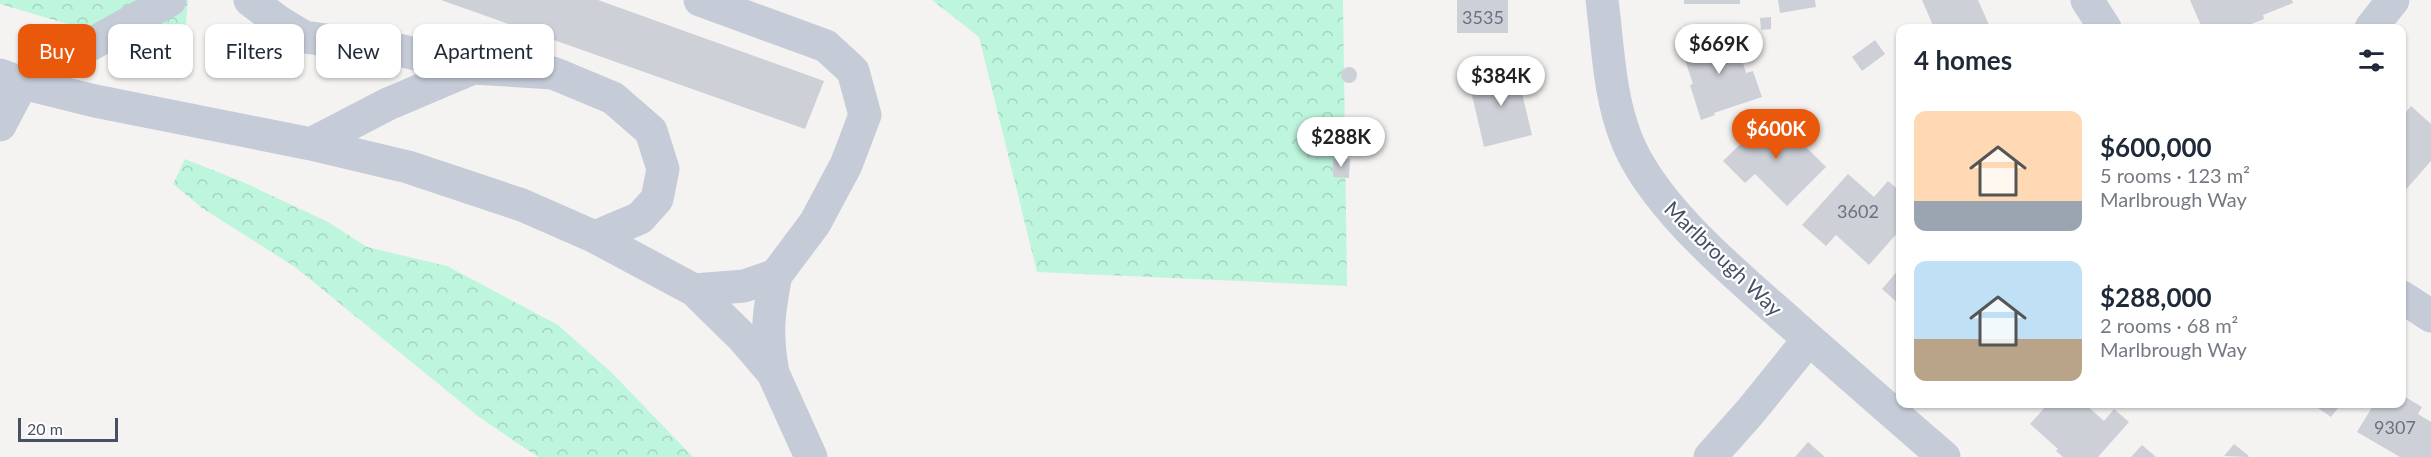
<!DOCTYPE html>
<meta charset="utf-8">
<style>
body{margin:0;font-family:Lato,sans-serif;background:#f2f2f3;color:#1f2937;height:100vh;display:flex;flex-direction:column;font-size:22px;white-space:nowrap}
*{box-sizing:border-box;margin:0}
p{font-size:20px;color:#747a83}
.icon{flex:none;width:33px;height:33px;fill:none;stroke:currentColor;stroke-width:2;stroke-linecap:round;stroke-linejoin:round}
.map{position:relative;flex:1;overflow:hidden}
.sheet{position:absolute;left:1896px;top:24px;width:510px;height:384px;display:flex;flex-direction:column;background:#fff;border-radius:12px;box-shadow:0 2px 4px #0004}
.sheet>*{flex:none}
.top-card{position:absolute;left:18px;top:24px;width:570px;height:54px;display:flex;gap:12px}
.scale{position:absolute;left:18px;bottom:15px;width:100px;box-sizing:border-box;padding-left:6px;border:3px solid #485163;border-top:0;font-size:16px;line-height:21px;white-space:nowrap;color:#485163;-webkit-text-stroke:4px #fff;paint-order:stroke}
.price{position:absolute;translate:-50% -51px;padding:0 14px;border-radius:21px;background:#fff;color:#222;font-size:20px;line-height:39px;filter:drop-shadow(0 2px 3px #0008)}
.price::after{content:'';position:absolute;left:50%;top:36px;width:18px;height:14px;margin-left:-9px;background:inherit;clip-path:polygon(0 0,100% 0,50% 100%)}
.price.on{background:#ea580c;color:#fff}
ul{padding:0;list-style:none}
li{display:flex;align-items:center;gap:18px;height:150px;padding:0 18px}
li span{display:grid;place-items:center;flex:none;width:168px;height:120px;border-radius:12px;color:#555}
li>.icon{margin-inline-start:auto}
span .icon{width:72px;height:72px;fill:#fffc;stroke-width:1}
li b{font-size:26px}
h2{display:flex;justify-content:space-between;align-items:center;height:72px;padding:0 18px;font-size:26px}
.pill{padding:0 21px;border-radius:12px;background:#fff;box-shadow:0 2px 4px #0004;font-size:21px;line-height:54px}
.pill.on{background:#ea580c;color:#fff}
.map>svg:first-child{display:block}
.forest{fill:url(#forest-crowns)}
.building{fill:#ced0d8}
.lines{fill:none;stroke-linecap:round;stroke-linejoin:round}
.minor{stroke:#c5ccd8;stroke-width:33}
.labels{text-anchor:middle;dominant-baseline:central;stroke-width:4.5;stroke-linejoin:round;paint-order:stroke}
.number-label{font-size:18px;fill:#6a7180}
.street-label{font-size:21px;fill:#485163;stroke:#fff}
</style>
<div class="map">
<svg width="2431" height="457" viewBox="0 0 2431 457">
<defs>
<pattern id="forest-crowns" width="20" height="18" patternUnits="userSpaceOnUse" patternTransform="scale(1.5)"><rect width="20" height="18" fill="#bef5dd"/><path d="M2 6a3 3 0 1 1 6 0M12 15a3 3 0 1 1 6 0" fill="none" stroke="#a5d4c0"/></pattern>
</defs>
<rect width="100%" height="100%" fill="#f5f3f2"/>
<!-- forest -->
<path class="forest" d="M0 0H188L183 58 0 4Z
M932 0H1343L1347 286 1037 272 979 37Z
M185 159 243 182 328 222 367 247 447 266 558 325 612 373 693 457H538L479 417 295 267 202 208 173 184Z"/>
<!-- building -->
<path class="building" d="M441 0H598L824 81 805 129Z
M1457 0H1508V33H1457Z
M1684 0H1740V4H1684Z
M1778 0H1815L1816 7 1780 13Z
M1922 0H1978L1990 27 1934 28Z
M2190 0H2292L2293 3 2263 15 2264 19 2241 28H2202Z
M1771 17V29L1761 30 1760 18Z
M1733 31 1746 73 1753 71 1762 97 1714 113 1715 115 1701 120 1690 85 1693 84 1681 48Z
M1875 40 1885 54 1862 71 1852 57Z
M1515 64 1532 135 1484 147 1471 91 1482 89 1478 73Z
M1341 75a8 8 0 1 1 16 0a8 8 0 1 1-16 0Z
M2411 106 2431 124V161L2402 194V117Z
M1772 113 1826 167 1787 206 1755 174 1745 183 1723 161Z
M1333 159H1350L1349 178 1333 177Z
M1848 174 1874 197 1888 181 1900 191V230L1869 265 1836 235 1826 246 1802 225Z
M1900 268V305L1882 289Z
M2402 395 2422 407 2418 414 2431 422V457H2400L2357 432 2374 404H2402Z
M2048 404H2085L2104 421 2114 409 2129 422 2098 457H2063L2056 451 2058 449 2030 424Z
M2312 404H2341L2331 417Z
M1808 442 1825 457H1795Z
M2234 444 2249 456 2248 457 2224 456Z
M2142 445 2156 457H2131Z"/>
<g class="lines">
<!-- minor -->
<path class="minor" d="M250 0 279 22 304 37 399 50 473 68
M1602 0C1608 46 1609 95 1626 138 1652 207 1739 277 1794 326 1844 370 1894 414 1944 457
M2087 0 2105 28
M2371 28 2393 0
M0 75 22 83 95 101 311 144 408 167 522 205 595 237 694 290 743 338 773 373 811 457
M0 125 22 83 170 0
M311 144 388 104 473 68 553 73 613 98 651 131 663 169 657 199 640 218 595 237
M694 290 744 286 776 275 815 223 846 165 865 115 853 71 826 46 700 0
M2402 297 2431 316
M773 373C766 334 768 315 776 275
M1710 457 1750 412 1809 339"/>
</g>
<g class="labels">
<!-- number labels -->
<g class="number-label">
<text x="1483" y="17">3535</text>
<text x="1858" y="211">3602</text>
<text x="2395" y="427">9307</text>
</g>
<!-- street labels -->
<g class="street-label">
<text transform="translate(1724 258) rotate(44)">Marlbrough Way</text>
</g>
</g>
</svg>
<div class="scale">20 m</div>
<b class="price" style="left:1719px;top:75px">$669K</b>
<b class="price" style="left:1501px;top:107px">$384K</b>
<b class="price on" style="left:1776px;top:160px">$600K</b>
<b class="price" style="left:1341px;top:168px">$288K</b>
<div class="top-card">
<a class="pill on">Buy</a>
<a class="pill">Rent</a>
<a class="pill">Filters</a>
<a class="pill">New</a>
<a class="pill">Apartment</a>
</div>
<section class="sheet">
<h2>4 homes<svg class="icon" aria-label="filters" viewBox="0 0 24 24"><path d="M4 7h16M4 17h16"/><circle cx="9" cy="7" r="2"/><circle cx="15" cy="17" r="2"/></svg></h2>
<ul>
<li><span style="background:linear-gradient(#ffd9b3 75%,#9aa5b1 0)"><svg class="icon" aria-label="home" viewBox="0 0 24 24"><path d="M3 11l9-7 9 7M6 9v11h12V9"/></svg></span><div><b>$600,000</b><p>5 rooms · 123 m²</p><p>Marlbrough Way</p></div></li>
<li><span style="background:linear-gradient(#bfe0f5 65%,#b9a48a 0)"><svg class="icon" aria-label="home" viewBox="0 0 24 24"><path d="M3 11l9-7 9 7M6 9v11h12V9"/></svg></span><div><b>$288,000</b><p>2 rooms · 68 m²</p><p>Marlbrough Way</p></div></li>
</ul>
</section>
</div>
